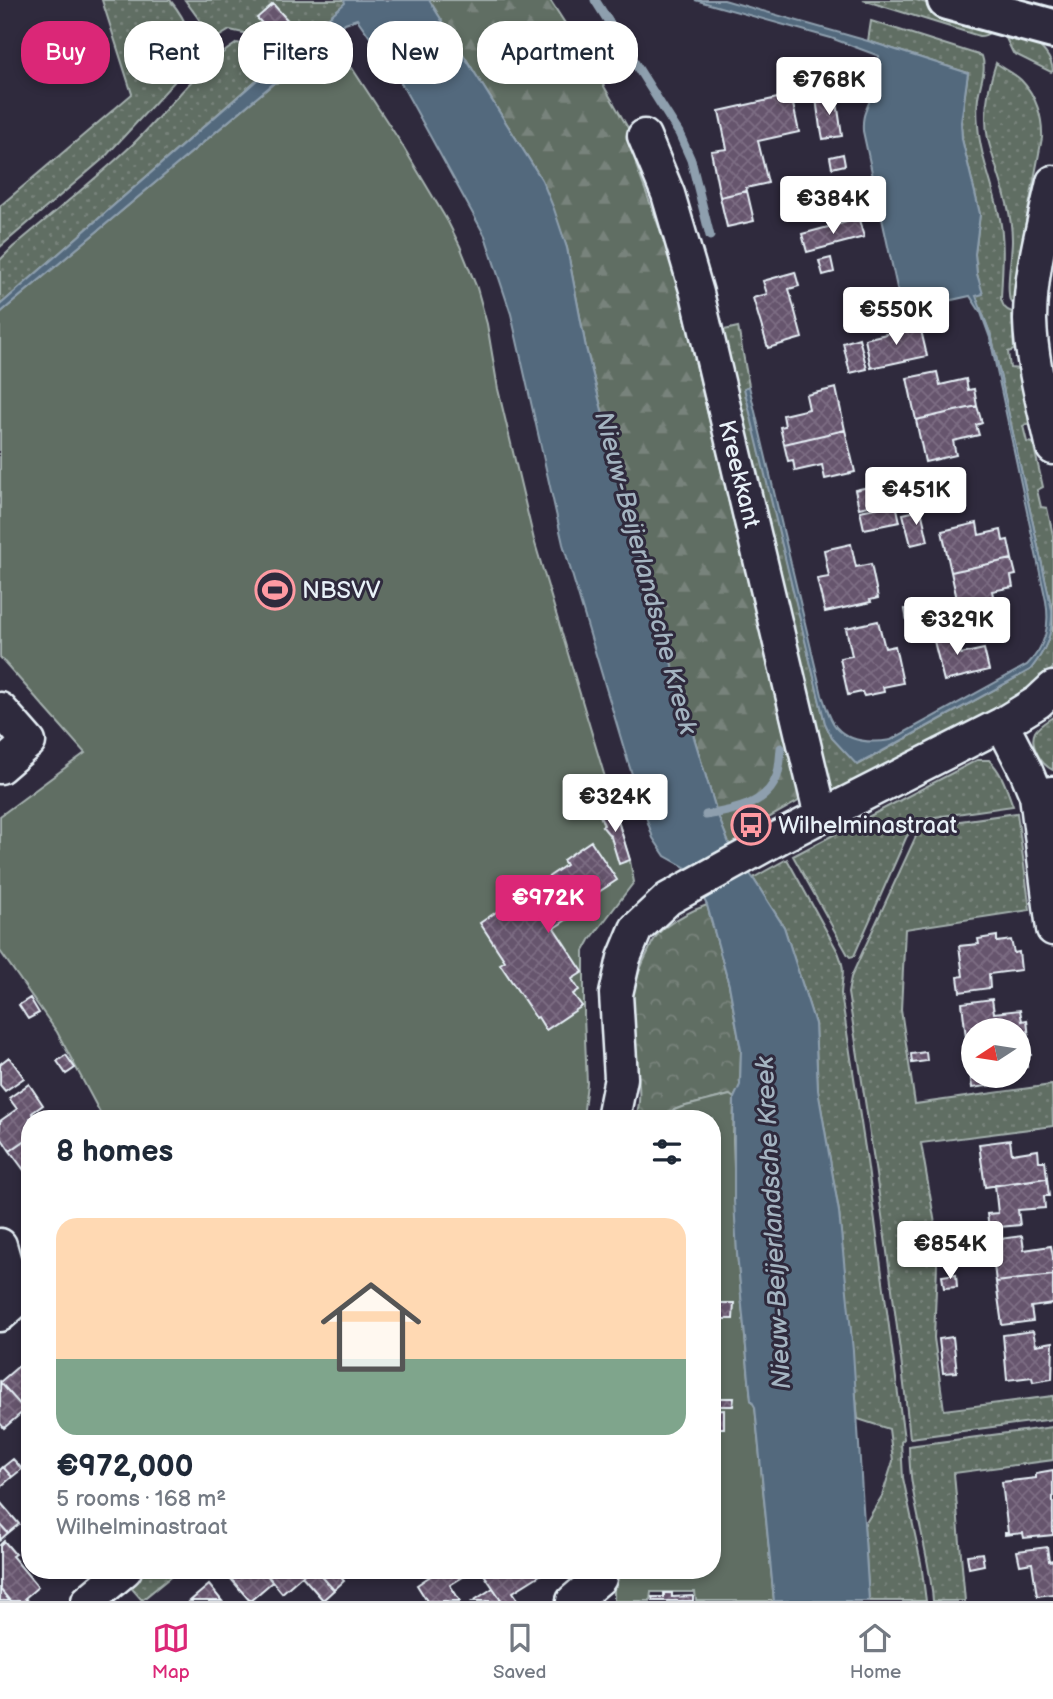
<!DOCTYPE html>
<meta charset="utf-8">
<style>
body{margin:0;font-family:"Balsamiq Sans",sans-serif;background:#f2f2f3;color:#1f2937;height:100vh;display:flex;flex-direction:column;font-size:26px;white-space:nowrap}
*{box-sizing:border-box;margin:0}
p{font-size:23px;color:#747a83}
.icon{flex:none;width:38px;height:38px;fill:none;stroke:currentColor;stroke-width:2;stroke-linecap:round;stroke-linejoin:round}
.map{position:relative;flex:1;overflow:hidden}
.panel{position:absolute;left:21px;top:1110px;width:700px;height:469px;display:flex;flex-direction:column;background:#fff;border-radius:28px;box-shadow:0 4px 10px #0003}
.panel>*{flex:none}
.hud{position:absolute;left:21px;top:21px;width:700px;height:63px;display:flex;gap:14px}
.needle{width:46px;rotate:258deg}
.buttons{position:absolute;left:961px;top:1018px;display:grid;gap:14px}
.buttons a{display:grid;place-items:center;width:70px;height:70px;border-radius:50%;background:#fff;box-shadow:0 4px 10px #0003;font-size:35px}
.price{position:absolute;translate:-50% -60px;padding:0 16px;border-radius:7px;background:#fff;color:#222;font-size:23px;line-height:46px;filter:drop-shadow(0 2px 4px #0008)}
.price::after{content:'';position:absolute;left:50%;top:42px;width:21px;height:16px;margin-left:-10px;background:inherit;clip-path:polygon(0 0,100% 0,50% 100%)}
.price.on{background:#db2777;color:#fff}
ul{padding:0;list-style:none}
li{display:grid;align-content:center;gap:14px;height:371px;padding:0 35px}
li+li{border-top:2px solid #e0e1e3}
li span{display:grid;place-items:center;height:217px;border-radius:21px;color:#555}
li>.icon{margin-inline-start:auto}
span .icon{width:126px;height:126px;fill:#fffc;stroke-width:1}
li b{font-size:30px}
h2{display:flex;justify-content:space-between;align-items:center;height:84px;padding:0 35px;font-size:30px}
.chip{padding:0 24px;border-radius:28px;background:#fff;box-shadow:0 4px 10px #0003;font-size:24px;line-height:63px}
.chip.on{background:#db2777;color:#fff}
.tabs{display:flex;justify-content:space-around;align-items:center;height:98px;border-top:2px solid #e0e1e3;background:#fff;font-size:19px;color:#747a83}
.tabs a{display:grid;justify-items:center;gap:4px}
.tabs .on{color:#db2777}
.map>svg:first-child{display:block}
.grass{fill:url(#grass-dots);stroke:#a4b0ae;stroke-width:2}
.forest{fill:url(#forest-firs);stroke:#a4b0ae;stroke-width:2}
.park{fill:url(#park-crowns);stroke:#a4b0ae;stroke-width:2}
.garden{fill:#616e64;stroke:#a4b0ae;stroke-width:2}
.water{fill:#52697d;stroke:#8e9fae;stroke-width:2}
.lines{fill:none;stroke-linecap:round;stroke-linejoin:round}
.stream{stroke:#8e9fae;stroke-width:9}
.building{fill:url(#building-cross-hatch);stroke:#e8f1f8;stroke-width:2}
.minor-casing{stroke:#e8f1f8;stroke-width:37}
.major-casing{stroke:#e8f1f8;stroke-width:44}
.minor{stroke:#2f2a3d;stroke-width:32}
.major{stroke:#2f2a3d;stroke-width:38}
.labels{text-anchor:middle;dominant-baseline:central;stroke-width:6;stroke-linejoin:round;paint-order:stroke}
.street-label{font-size:24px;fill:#e8f1f8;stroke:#2f2a3d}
.poi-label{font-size:24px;fill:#e8f1f8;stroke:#2f2a3d;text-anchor:start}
.water-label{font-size:26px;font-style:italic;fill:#a4b4c1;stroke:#2f2a3d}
</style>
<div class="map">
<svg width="1053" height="1601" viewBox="0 0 1053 1601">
<defs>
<pattern id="grass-dots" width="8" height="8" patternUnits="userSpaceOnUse" patternTransform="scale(1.75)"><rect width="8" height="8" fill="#616e64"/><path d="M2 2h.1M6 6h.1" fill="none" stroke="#78837b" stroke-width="1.8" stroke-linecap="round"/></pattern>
<pattern id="forest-firs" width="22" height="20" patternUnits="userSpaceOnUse" patternTransform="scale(1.75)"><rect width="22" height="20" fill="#616e64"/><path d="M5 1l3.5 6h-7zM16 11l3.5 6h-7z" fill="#78837b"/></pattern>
<pattern id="park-crowns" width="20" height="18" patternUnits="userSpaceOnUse" patternTransform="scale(1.75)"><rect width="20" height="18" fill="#616e64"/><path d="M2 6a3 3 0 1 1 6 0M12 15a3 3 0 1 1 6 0" fill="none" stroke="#78837b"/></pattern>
<pattern id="building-cross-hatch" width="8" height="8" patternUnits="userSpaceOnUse" patternTransform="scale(1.75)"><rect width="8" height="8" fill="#66546d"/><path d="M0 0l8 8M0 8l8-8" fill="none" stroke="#7c6d83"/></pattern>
</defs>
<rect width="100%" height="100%" fill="#2f2a3d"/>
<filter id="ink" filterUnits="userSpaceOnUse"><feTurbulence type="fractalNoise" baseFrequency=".0143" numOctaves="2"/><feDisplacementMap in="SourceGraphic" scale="14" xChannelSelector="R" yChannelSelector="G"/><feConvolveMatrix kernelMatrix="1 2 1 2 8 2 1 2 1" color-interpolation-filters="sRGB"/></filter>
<g filter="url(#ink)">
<!-- grass -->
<path class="grass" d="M102 0H170C188 22 196 41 186 69L104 158 0 247V206L132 94Z
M185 0H344L346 3 308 35 300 25 275 40 230 30 208 43 206 29Z
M863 0H916L995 22C992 31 989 36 979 36Z
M871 21 982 56C987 70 980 83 978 98 977 107 977 116 978 125 980 157 994 187 1000 219 1005 245 1002 273 1001 299 1003 306 1005 310 1012 312L1014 350 1008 352 1010 368 1020 369 1029 423 1023 426 1027 442 1033 443 1043 487 1037 490 1041 507 1047 508 1053 535V668L1043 680 1014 699 841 790 830 788 715 332 738 327 749 386 745 388 825 723 832 738 858 765 1030 670C1045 651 1053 635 1052 610L992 338 975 295 982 293 977 274 975 254 980 214 962 139 961 122 968 73 868 41Z
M1025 32C1036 43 1052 55 1053 71L1051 72 1013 53 1004 34Z
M299 38 301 41 0 305V260L13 247C53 213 94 181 132 145 167 111 196 69 237 43L275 51 282 50Z
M996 63C1004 69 1014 73 1021 80 1036 95 1043 118 1042 138L1019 258 1016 304H1013C1010 300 1009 300 1009 294 1007 278 1012 257 1012 240 1012 205 996 172 988 139 983 114 988 87 996 63Z
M1053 717V770C1041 765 1029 744 1035 732 1039 725 1047 721 1053 717Z
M977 760H989C1002 772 1007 790 1013 806L928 818C917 821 912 828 906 838L854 956 850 957 848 955 793 856Z
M1017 813 1030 910 905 929 901 1010 915 1104 1052 1085 1053 1126 921 1143 938 1241 934 1338 944 1410 1053 1396V1419L910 1438C894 1289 872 1141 848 993L851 977 917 834 925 826Z
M787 859 838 952C846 971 842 975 841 994L867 1161 904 1439 901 1442 903 1478 921 1563 926 1601H869L864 1526 882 1496 893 1461 889 1429 858 1419 839 1212 818 1090 815 1024 784 927 753 878Z
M1053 1427V1460L954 1473 965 1601H933C929 1548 909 1499 909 1446Z
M145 1570H179L142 1600 128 1584Z"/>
<!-- forest -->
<path class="forest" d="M429 0H550L590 62 643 154 636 165 659 227 672 237 692 312 686 322 783 730 793 738 802 798 797 802 745 831 748 838 730 846 717 813 643 570 586 348 567 248 542 180Z"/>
<!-- park -->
<path class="park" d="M707 905 729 985 741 1050 740 1086 734 1098 729 1095 682 1107 653 1118H636C645 1088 633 1058 632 1027 630 996 635 977 649 950 652 942 658 933 664 928 676 919 693 910 707 905Z"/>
<!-- garden -->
<path class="garden" d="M352 68 401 143 448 222 460 246 477 288 487 324 498 389 534 540 630 861 634 882 590 940 584 951V1016L587 1083 583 1118H103L57 1032 0 951V816L85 753 0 657V313L274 83 329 77Z
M730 1095 734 1098 733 1140 737 1253 751 1400 755 1406 774 1601H696L695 1592H651L650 1601H614V1570H712V1118H653L682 1107Z"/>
<!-- water -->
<path class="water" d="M344 0H429L542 180 554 209 567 248 586 348 643 570 717 813 730 846 753 878 784 927 815 1024 818 1090 839 1212 853 1351 869 1601H774L755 1407 751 1400 737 1253 734 1201V1098L740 1085 741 1050 729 985 707 905 688 869 665 856 653 838 628 762 563 544 511 314 485 236 396 74 357 19 345 23 319 48 274 83 0 313V305L345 3Z
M695 0H724L868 41 968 73 961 122 962 139 980 214 975 254 977 274 983 294 976 296 992 338 1052 610C1053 635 1045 651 1030 670L857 765 832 738 825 723 744 388 749 386 822 695C826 705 829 719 836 727 850 743 873 743 891 740L1027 665C1046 646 1050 626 1046 601L990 338 981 313 970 296 902 311 863 131C862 114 866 112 871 97 875 84 879 70 879 56L831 38Z"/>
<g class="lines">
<!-- stream -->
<path class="stream" d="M595 0 679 133 691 160 710 236
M706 815C732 811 767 805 777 776 780 768 780 758 781 748"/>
</g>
<!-- building -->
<path class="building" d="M273 4 292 25 277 39 257 18Z
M791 95 799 132 758 141 768 183 746 188 747 191 720 197 711 151 727 149 719 111Z
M836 95 842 136 823 139 821 128H820L816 98Z
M843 154 845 165 832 168 830 157Z
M747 191 754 221 727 227 720 197Z
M854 220 855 221 859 220 864 237 807 252 802 234Z
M831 258 834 272 823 275 819 261Z
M795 272 799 286 789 289 802 338 768 348 753 298 767 294 763 281Z
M920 326 927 356 871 368 865 339Z
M859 338 867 369 850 373 843 343Z
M937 372 940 385 966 379 968 390 974 389 977 406 916 420 907 378Z
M836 388 845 430 784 444 780 427 785 426 783 415 809 409 806 395Z
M977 406 982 423 976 425 979 435 953 441 956 455 925 462 916 420Z
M845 430 855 472 825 479 822 465 795 471 793 460 788 461 784 444Z
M911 474 916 496 899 499 895 477Z
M891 482 895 500 859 508 855 490Z
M896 504 900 522 864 529 860 511Z
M921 510 928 541 911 545 903 514Z
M977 523 979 535 1001 530 1003 541 1008 540 1012 559 951 572 942 531Z
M851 544 856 567 871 564 878 598 870 600 871 602 825 612 817 579 829 577 824 550Z
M1012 559 1016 575 1011 576 1013 587 992 591 995 606 960 613 951 572Z
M920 606 926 629 907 621 905 609Z
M993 614 998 639 976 644 970 619Z
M878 621 885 648 895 646 903 683 883 687 884 692 864 696 862 692 848 695 840 658 852 656 846 628Z
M955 627 961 654 984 649 989 670 944 681 932 633Z
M614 808 630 860 619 864 611 837 602 826 604 825 599 813Z
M591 841 617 880 591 897 594 902 554 928 583 972 572 979 579 990 573 994 582 1006 546 1030 538 1017 536 1018 500 964 505 961 480 923 566 865 563 860Z
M997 936V942L1011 940 1014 953 1019 952 1021 970 989 974 990 988 960 992 958 977 963 976 959 946 979 944 978 939Z
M30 998 39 1013 28 1019 19 1005Z
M992 999 994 1013 1020 1010 1022 1021 1027 1020 1029 1038 1018 1039V1031H973V1045L967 1046 962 1003Z
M1029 1038 1031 1055 1026 1056 1027 1067 1018 1068V1039Z
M973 1045V1076H1002L1003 1084 972 1088 967 1046Z
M926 1052 927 1061 912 1063 911 1054Z
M66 1055 75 1068 66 1074 57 1061Z
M9 1057 24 1078 5 1091 0 1085V1064Z
M29 1084 43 1105 32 1113 36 1118H30V1137L10 1151 0 1136V1121L17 1109 9 1098Z
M30 1137V1176L29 1177 10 1151Z
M1010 1140 1012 1154 1038 1150 1039 1161H1045L1047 1178 985 1187 979 1144Z
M1047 1178 1049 1196H1044L1045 1208 1018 1210 1020 1225 989 1228 987 1214 998 1213 995 1185Z
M1022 1236 1024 1250 1051 1246 1053 1257V1275L996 1282 991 1240Z
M956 1274 957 1287 944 1288 942 1276Z
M1053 1275V1304L1031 1307 1033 1321 1002 1325 996 1282Z
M715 1303H734L733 1319H716Z
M1033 1331 1036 1345 1053 1342 1052 1379 1033 1382 1032 1377 1007 1380 1003 1335Z
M953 1337 957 1372 943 1373 939 1339Z
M30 1357V1373L21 1364Z
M21 1364 30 1373V1406L25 1410 0 1382Z
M0 1382 25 1410 4 1428 0 1423Z
M716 1398H734L733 1406H712V1401H715Z
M724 1410V1428H712V1411Z
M13 1459 22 1469 12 1477 3 1467Z
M3 1467 12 1477 0 1487V1470Z
M1053 1470V1535L1024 1538 1023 1533 1005 1535V1533H1008L1002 1482 1036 1478V1473Z
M0 1502 19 1524 8 1533 0 1524Z
M0 1524 8 1533 0 1540Z
M30 1526V1540L23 1532Z
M4 1541 15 1554 12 1556 38 1587 25 1598 28 1601H10L0 1589V1545Z
M1047 1547 1049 1561 1053 1560V1594L1037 1596 1032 1563 1020 1565 1017 1551Z
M982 1553 984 1565 969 1568 967 1555Z
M227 1570H263L272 1582 250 1601 225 1572Z
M263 1570H300L304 1574 282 1593Z
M309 1570H316L334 1590 323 1600 302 1576Z
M316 1570H335L344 1581 334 1590Z
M429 1570H474L450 1585 460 1601H427L417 1585 432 1575Z
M481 1570H548L513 1592 519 1601H502Z
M209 1585 222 1601H190Z
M493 1588 502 1601H473Z
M0 1589 10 1601H0Z
M664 1593H672V1597L693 1596V1601H653L652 1597H664Z"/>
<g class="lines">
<!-- minor casing -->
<g class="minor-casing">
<path id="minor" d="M644 136 668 194 697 293 821 816
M1053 182C1043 227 1030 273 1030 320 1031 363 1044 406 1053 448
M0 709 29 742 0 767
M1002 724 1026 771 1036 795 1053 793
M1036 795 1053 929
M613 1118 621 1078 616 994 624 958 636 929 668 899 780 837 1002 724 1038 702 1053 688
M0 1245 16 1301 0 1315
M88 1601 125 1570
M573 1601 600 1578"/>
</g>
<!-- major casing -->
<g class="major-casing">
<path id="major" d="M947 0 1053 29"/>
</g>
<!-- minor -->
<use href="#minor" class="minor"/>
<!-- major -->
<use href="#major" class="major"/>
</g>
</g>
<!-- icons -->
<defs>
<g id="stadium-ring" transform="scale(2.0125)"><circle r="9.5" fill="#2f2a3d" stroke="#ff9aa2" stroke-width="1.5"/><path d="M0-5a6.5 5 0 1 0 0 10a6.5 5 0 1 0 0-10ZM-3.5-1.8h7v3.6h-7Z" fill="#ff9aa2"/></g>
<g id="bus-ring" transform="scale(2.0125)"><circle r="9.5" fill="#2f2a3d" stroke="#ff9aa2" stroke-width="1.5"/><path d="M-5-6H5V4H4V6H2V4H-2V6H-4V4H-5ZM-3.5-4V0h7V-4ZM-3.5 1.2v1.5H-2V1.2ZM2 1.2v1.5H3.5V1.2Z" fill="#ff9aa2"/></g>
</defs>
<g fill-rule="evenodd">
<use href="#stadium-ring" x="275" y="590"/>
<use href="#bus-ring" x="751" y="825"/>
</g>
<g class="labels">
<!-- street labels -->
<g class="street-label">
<text transform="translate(739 474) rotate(76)">Kreekkant</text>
</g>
<!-- poi labels -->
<g class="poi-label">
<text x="302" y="590">NBSVV</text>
<text x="778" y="825">Wilhelminastraat</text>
</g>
<!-- water labels -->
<g class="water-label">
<text transform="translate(645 573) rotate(75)">Nieuw-Beijerlandsche Kreek</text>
<text transform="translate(774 1223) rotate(-93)">Nieuw-Beijerlandsche Kreek</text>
</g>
</g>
</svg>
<div class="buttons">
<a><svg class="needle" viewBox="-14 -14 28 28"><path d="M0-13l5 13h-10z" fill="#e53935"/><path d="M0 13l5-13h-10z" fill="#747a83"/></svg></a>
</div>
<b class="price" style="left:829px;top:117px">€768K</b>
<b class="price" style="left:833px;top:236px">€384K</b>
<b class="price" style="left:896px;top:347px">€550K</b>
<b class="price" style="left:916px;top:527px">€451K</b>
<b class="price" style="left:957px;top:657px">€329K</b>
<b class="price" style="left:615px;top:834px">€324K</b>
<b class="price on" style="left:548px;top:935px">€972K</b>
<b class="price" style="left:950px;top:1281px">€854K</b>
<div class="hud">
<a class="chip on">Buy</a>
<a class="chip">Rent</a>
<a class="chip">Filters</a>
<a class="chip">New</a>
<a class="chip">Apartment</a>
</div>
<section class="panel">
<h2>8 homes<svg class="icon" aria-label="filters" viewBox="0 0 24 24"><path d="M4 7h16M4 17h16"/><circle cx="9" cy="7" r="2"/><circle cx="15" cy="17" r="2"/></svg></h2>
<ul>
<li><span style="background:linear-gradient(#ffd9b3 65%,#7fa58c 0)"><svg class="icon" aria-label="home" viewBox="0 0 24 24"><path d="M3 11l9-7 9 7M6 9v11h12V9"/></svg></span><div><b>€972,000</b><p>5 rooms · 168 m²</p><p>Wilhelminastraat</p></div></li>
</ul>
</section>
</div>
<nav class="tabs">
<a class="on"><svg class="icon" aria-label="map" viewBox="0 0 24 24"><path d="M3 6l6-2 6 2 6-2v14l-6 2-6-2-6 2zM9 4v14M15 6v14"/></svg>Map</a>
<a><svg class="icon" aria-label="saved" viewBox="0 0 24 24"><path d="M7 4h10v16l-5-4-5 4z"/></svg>Saved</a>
<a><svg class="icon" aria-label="home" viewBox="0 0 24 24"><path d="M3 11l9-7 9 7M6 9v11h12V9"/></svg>Home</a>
</nav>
